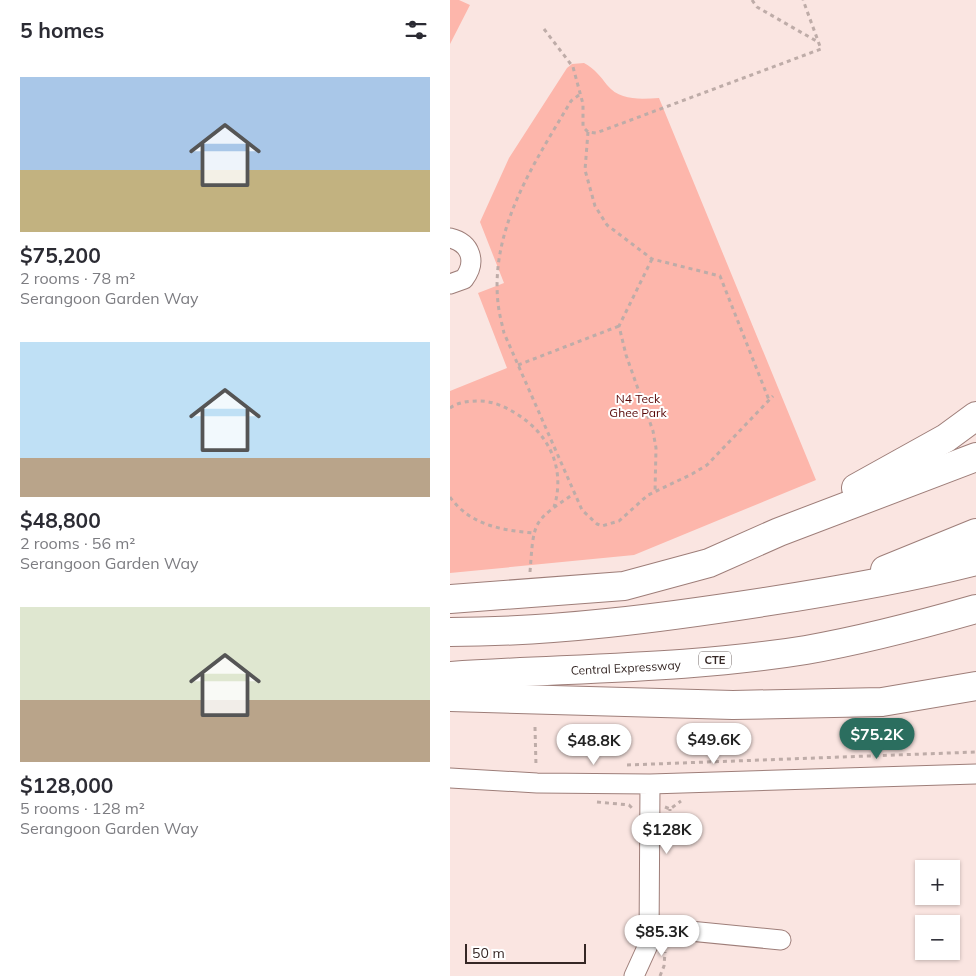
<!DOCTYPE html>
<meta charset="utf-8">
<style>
body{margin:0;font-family:Mulish,sans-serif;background:#f7f7f7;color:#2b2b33;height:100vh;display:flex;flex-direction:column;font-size:19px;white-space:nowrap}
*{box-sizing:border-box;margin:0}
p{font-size:16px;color:#7c7c81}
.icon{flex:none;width:28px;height:28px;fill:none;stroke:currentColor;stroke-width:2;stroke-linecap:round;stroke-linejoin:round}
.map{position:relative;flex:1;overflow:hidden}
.panel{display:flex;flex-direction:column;background:#fff;width:450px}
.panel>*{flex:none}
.controls{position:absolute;left:465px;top:860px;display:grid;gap:10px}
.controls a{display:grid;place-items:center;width:45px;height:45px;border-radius:0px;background:#fff;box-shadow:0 1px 4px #0004;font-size:25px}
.scale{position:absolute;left:15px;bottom:12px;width:121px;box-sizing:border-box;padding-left:5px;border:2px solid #352725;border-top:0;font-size:14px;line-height:18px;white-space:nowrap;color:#352725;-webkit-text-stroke:4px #fff;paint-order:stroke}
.price{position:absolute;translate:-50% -42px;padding:0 11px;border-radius:18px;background:#fff;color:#222;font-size:16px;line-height:32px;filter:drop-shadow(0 1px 2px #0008)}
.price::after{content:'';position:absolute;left:50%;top:30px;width:15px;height:11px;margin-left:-8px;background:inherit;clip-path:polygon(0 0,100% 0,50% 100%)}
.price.on{background:#2b6e5f;color:#fff}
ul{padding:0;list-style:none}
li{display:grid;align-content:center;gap:10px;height:265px;padding:0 20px}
li span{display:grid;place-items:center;height:155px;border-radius:0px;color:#555}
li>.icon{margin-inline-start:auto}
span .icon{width:90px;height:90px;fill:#fffc;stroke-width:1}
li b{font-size:21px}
h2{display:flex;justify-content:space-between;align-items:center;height:60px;padding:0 20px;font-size:21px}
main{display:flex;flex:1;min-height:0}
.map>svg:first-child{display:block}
.green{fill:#fdb6ab}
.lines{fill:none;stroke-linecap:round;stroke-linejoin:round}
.minor-casing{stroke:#9e7e79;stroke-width:21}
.highway-casing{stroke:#9e7e79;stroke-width:30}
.path{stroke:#beaca8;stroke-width:3;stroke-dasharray:4 4;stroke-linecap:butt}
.minor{stroke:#fff;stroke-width:19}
.highway{stroke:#fff;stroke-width:28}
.labels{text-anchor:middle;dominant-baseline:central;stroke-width:4;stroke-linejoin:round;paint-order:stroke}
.shield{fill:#fff;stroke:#726866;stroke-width:1}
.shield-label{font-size:11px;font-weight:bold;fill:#352725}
.park-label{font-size:12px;fill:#580706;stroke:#fff}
.street-label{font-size:12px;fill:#352725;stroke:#fff}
</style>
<main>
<section class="panel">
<h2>5 homes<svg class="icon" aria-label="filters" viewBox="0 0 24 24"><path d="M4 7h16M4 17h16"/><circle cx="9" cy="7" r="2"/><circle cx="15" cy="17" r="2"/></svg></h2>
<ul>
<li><span style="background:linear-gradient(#a9c7e8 60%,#c2b280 0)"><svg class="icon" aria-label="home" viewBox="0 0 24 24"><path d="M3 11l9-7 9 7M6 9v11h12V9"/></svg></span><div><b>$75,200</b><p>2 rooms · 78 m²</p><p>Serangoon Garden Way</p></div></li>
<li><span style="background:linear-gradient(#bfe0f5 75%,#b9a48a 0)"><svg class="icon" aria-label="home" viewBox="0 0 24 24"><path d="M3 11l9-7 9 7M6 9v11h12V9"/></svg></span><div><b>$48,800</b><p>2 rooms · 56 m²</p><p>Serangoon Garden Way</p></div></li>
<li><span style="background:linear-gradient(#dfe7d0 60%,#b9a48a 0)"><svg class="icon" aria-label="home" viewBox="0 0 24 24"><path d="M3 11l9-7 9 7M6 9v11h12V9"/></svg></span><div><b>$128,000</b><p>5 rooms · 128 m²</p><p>Serangoon Garden Way</p></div></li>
</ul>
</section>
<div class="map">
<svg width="526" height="976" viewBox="0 0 526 976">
<rect width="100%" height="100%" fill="#fae5e1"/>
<!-- green -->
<path class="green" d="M0 0H9L20 5 0 44Z
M134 63C145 69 150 76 157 85 170 101 190 99 209 98L366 480 184 555 0 573V391L57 368 28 293 54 283 30 222 59 158 117 68 122 64Z"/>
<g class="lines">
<!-- minor casing -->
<g class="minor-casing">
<path id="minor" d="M0 238C21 243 27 262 14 279L0 284
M0 778 87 783 200 784 526 774
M199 927 331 940
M184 976 199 943 200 784"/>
</g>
<!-- highway casing -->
<g class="highway-casing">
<g id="highway">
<path d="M406 488 496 438 526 416"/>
<path d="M435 570 526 533"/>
<path d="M0 599 174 586 259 563 329 532 526 457"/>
<path d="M0 632C105 632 210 618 314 602 385 591 456 579 526 561"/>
<path id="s1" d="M0 676C118 668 239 669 356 650 414 640 470 625 526 609"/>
<path d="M0 697 283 705 432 702 526 686"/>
</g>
</g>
<!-- path -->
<path class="path" d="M302 0 307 7 368 42
M94 29 123 67 133 104V127L138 132 146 133 371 49 353 0
M129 95 121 101C85 162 40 228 48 303 49 313 52 324 54 333L132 510 147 524 152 526 169 521 198 495 242 474 257 465 323 396
M138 132 135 170 145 206 157 225 202 259 270 276 319 400
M202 259 169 326 176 355 203 431 206 448 205 492
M68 365 169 326
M0 408C8 402 19 401 29 401 42 401 54 406 65 413 99 433 116 469 104 507
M0 497C20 525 51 530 83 533
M80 572C84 520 82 522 125 493
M85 727 86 766
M177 765 526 752
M147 802 179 805 182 808
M215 807 220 809 231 801
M219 843 220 809
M210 976 214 966 215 952"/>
<!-- minor -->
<use href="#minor" class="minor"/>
<!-- highway -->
<use href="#highway" class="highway"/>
</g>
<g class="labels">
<!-- shield labels -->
<rect class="shield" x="249" y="651.5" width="32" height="17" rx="4"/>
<g class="shield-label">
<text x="265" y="660">CTE</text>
</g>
<!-- park labels -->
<g class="park-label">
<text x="188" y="398">N4 Teck<tspan x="188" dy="14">Ghee Park</tspan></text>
</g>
<!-- street labels -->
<g class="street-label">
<text stroke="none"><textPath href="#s1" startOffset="176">Central Expressway</textPath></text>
</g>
</g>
</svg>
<div class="controls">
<a>+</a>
<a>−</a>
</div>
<div class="scale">50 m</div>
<b class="price on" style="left:427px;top:760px">$75.2K</b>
<b class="price" style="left:264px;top:765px">$49.6K</b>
<b class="price" style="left:144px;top:766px">$48.8K</b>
<b class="price" style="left:217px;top:855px">$128K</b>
<b class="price" style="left:212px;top:957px">$85.3K</b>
</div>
</main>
